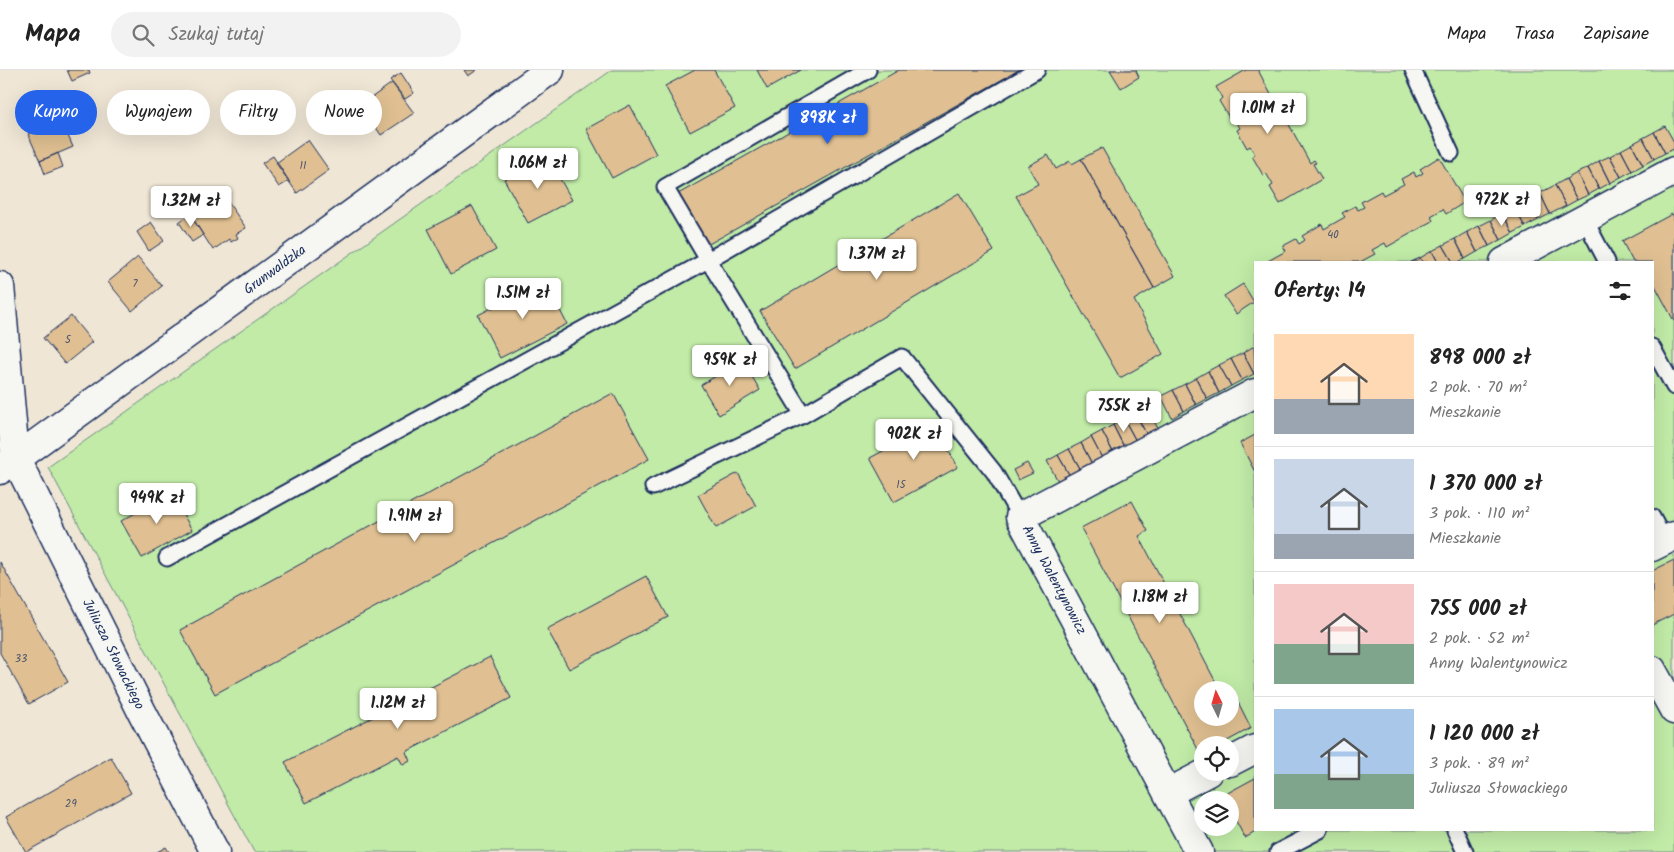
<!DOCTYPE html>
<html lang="pl">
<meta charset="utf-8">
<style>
body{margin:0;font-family:Kalam,sans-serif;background:#f2f2f2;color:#222;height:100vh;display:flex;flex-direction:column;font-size:19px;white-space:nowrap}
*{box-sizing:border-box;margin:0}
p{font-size:16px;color:#767676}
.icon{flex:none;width:28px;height:28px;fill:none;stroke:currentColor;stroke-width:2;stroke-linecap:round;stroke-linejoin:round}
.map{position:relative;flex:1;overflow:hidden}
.sheet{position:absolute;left:1254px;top:191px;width:400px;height:570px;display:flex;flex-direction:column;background:#fff;border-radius:0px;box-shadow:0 5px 20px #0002}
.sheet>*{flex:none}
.top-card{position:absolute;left:15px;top:20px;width:475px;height:45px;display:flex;gap:10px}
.needle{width:32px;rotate:355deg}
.controls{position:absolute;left:1194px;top:611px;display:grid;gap:10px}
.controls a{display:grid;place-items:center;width:45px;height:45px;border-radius:50%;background:#fff;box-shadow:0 5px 20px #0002;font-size:25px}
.price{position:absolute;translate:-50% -42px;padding:0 11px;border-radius:5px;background:#fff;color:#222;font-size:16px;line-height:32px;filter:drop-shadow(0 1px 2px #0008)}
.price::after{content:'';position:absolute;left:50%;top:30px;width:15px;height:11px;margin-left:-8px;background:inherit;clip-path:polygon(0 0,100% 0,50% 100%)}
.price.current{background:#2563eb;color:#fff}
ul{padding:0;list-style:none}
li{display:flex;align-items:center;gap:15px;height:125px;padding:0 20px}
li+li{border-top:1px solid #e0e0e0}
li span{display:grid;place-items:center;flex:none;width:140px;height:100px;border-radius:0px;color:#555}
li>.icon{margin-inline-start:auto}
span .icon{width:60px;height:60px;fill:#fffc;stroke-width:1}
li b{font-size:21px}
h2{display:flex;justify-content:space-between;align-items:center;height:60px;padding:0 20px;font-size:21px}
.chip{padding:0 18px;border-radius:22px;background:#fff;box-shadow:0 5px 20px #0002;font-size:18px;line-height:45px}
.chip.current{background:#2563eb;color:#fff}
header{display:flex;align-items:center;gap:30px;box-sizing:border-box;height:70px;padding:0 25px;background:#fff;border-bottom:1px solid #e0e0e0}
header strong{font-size:24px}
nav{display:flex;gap:28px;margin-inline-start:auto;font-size:18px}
.search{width:350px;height:45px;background:#f2f2f2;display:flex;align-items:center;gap:12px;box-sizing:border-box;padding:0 18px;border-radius:28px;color:#767676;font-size:19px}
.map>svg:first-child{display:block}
.green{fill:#c1eba7;stroke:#6e8d82;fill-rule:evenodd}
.building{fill:#e0c092;stroke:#1b2f5e}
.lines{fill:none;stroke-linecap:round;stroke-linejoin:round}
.service-casing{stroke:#1b2f5e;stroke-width:19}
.minor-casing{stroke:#1b2f5e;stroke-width:31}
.service{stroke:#f6f6f2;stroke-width:15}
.minor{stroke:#f6f6f2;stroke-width:28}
.labels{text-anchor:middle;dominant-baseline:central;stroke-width:4.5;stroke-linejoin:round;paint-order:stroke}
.number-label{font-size:11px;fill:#4c536b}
.street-label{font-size:14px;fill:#1b2f5e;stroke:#f6f6f2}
</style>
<header>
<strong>Mapa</strong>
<div class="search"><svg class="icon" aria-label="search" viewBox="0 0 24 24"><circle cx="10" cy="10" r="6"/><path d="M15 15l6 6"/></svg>Szukaj tutaj</div>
<nav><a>Mapa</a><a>Trasa</a><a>Zapisane</a></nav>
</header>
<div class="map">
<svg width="1674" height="782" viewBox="0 0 1674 782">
<rect width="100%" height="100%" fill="#efe6d5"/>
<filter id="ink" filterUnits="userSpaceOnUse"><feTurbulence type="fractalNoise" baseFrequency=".02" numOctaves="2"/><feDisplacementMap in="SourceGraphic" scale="10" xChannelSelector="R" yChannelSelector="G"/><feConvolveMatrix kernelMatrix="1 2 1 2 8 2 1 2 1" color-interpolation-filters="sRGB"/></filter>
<g filter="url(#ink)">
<!-- green -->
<path class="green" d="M612 0H1674V782H254L48 397ZM1255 192H1652V760H1255ZM1202 620H1230V648H1202ZM1202 675H1230V702H1202ZM1202 730H1230V758H1202Z"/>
<!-- building -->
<path class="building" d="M67 0H89L90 3 72 11Z
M464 0H477L468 6Z
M695 0H714L735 38 690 62 665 16Z
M757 0H801L767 19Z
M899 0H1019L707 175 678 124Z
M1110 0H1137L1136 1 1139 7 1121 18Z
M1246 0H1258L1277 36 1281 34 1283 36 1280 38 1310 93 1314 90 1316 93 1313 94 1322 109 1280 134 1270 117 1273 115 1266 103 1263 105 1252 86 1255 84 1250 76 1247 78 1237 60 1240 58 1233 47 1230 49 1219 31 1222 28 1216 17Z
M401 3 414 23 405 29 390 10Z
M392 13 414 43 381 65 361 35Z
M630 35 656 84 612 108 586 59Z
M363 37 374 55 364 62 352 45Z
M61 50 73 77 40 91 28 64Z
M1665 56 1674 72V79L1665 83 1654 62Z
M1654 62 1665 83 1654 89 1643 68Z
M1643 68 1654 89 1643 95 1632 74Z
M308 70 329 100 297 123 276 93Z
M1632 74 1643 95 1632 101 1621 80Z
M1102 78 1175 206 1154 218 1081 89Z
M1621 80 1632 101 1621 107 1610 86Z
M58 83 63 97 45 104 40 91Z
M1048 85 1056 99 1070 91 1072 94 1081 89 1154 218 1134 230 1163 284 1120 308 1016 126 1038 114 1028 96Z
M273 86 289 111 279 117 262 93Z
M547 86 572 130 528 153 504 109Z
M1610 86 1621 107 1610 113 1599 91Z
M1439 87 1465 132 1446 144 1443 139 1431 146 1433 151 1387 177 1385 173 1372 180 1375 184 1360 192H1266L1286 181 1283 176 1296 169 1299 174 1305 170 1302 166 1322 154 1324 159 1345 147 1342 143 1355 136 1358 140 1364 137 1361 132 1381 121 1383 125 1404 114 1401 109 1414 102 1416 107 1423 103 1420 99Z
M1599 91 1610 113 1599 119 1588 98Z
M1588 98 1599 119 1588 125 1577 103Z
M1577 103 1588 125 1577 130 1566 109Z
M1566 109 1577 130 1566 136 1555 115Z
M1555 115 1566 136 1550 144 1540 123Z
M959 123 994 181 795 299 760 241Z
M1540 123 1550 144 1538 150 1527 130Z
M225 128 246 158 236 164 238 168 231 172 229 169 213 180 193 149Z
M1527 130 1538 150 1525 157 1514 137Z
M472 136 496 180 451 204 428 159Z
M1514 137 1525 157 1513 163 1502 143Z
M192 143 195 148 193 149 203 165 192 172 179 152Z
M1502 143 1513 163 1501 170 1491 150Z
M1672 144 1674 147V251L1652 210V192H1633L1622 171Z
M1491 150 1501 170 1489 176 1479 156Z
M151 152 164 171 149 181 137 162Z
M1479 156 1489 176 1477 182 1467 162Z
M1467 162 1477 182 1465 189 1455 169Z
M1455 169 1465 189 1458 192H1453L1443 175Z
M1443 175 1453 192H1438L1432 181Z
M1432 181 1438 192H1423L1420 188Z
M138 187 162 216 132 241 108 212Z
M1420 188 1423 192H1411Z
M545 211 567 254 500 288 478 245Z
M1243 214 1254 232 1236 244 1224 226Z
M71 246 92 272 65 294 43 268Z
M1254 276 1255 303 1254 304 1243 283Z
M1243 283 1254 304 1242 310 1231 289Z
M1231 289 1242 310 1231 316 1219 295Z
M742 290 760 320 719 345 701 315Z
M1219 295 1231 316 1219 323 1208 301Z
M1208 301 1219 323 1207 329 1196 308Z
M1196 308 1207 329 1196 335 1185 314Z
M1185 314 1196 335 1184 341 1173 320Z
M1173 320 1184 341 1172 348 1161 326Z
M613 323 649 389 215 624 180 560Z
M1147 336 1158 359 1147 365 1135 343Z
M1135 343 1147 365 1136 371 1124 349Z
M1124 349 1136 371 1124 377 1113 355Z
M933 353 940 366 945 364 950 373 946 376 958 397 894 432 870 388 896 374 891 366 903 359 908 367Z
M1113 355 1124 377 1113 382 1102 361Z
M1102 361 1113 382 1102 388 1091 367Z
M1255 365V402L1240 373Z
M1091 367 1102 388 1092 394 1081 373Z
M1081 373 1092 394 1081 400 1069 379Z
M1069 379 1081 400 1070 406 1058 385Z
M1058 385 1070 406 1058 411 1047 391Z
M1027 393 1033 403 1018 410 1013 400Z
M738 403 756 436 716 458 698 425Z
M171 423 192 460 142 488 121 451Z
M1132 431 1148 461 1139 466 1220 620H1202V648H1230V631L1236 628 1251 658 1220 675H1202L1201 685 1081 458Z
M1674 490V544L1652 555V501Z
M0 492 68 612 29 634 0 583Z
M646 506 668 547 569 599 547 559Z
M490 587 511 628 406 682 410 691 403 695 398 686 306 733 285 692Z
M111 687 131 723 26 782 6 747Z
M1255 708V760H1259L1245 768 1230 740V730H1225L1222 726Z
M166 777 169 782H157Z"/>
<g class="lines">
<!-- service casing -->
<g class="service-casing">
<path id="service" d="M868 0 665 117 708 190 1037 0
M1413 0 1451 83
M1585 150 1607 192
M1652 277 1674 317
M653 417 803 345 902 287 994 402 1020 447
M1652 447 1665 471
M167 488 708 190 803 345
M1455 760 1465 782
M1278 782 1320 760"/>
</g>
<!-- minor casing -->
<g class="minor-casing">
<g id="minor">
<path d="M1504 192 1674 101"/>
<path id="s1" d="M0 216 15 387 142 642 215 782"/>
<path id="s2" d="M0 400 550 0"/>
<path d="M1652 477 1674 466"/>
<path d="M1652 600 1674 640"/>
<path d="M1230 692 1255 679"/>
<path d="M1168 723 1208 702"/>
<path d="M1199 782 1020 447 1255 323"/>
</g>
</g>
<!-- service -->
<use href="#service" class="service"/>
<!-- minor -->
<use href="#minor" class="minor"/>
</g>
</g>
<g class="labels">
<!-- number labels -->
<g class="number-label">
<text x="303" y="96">11</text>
<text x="1333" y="165">40</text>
<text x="135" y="214">7</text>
<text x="68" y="270">5</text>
<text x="901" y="415">15</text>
<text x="21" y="589">33</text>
<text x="71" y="734">29</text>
</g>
<!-- street labels -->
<g class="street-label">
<text stroke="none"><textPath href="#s2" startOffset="340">Grunwaldzka</textPath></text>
<text transform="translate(1054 510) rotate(62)">Anny Walentynowicz</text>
<text stroke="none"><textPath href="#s1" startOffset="392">Juliusza Słowackiego</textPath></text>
</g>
</g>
</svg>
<div class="controls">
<a><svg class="needle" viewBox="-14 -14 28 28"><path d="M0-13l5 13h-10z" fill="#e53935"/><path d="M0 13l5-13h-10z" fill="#767676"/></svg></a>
<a><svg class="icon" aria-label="locate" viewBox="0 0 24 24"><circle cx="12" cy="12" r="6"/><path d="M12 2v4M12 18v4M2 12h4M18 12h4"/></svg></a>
<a><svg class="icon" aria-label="layers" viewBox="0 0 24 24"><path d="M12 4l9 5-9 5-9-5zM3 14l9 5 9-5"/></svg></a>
</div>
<b class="price" style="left:1268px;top:65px">1.01M zł</b>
<b class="price current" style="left:828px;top:75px">898K zł</b>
<b class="price" style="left:538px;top:120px">1.06M zł</b>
<b class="price" style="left:1502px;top:157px">972K zł</b>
<b class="price" style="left:191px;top:158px">1.32M zł</b>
<b class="price" style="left:877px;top:211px">1.37M zł</b>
<b class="price" style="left:523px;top:250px">1.51M zł</b>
<b class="price" style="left:730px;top:317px">959K zł</b>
<b class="price" style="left:1124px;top:363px">755K zł</b>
<b class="price" style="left:914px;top:391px">902K zł</b>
<b class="price" style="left:157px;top:455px">949K zł</b>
<b class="price" style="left:415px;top:473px">1.91M zł</b>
<b class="price" style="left:1160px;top:554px">1.18M zł</b>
<b class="price" style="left:398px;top:660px">1.12M zł</b>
<div class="top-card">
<a class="chip current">Kupno</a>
<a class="chip">Wynajem</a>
<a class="chip">Filtry</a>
<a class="chip">Nowe</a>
</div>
<section class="sheet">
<h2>Oferty: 14<svg class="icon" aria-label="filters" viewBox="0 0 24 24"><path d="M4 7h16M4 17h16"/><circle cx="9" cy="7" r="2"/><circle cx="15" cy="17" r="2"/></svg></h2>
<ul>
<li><span style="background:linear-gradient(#ffd9b3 65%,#9aa5b1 0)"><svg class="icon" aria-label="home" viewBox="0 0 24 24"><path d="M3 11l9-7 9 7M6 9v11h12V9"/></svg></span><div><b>898 000 zł</b><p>2 pok. · 70 m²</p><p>Mieszkanie</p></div></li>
<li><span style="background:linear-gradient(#c9d6e8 75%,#9aa5b1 0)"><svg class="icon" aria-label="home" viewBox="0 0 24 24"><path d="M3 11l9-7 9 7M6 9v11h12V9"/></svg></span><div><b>1 370 000 zł</b><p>3 pok. · 110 m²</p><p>Mieszkanie</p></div></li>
<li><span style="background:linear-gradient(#f6c9c9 60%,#7fa58c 0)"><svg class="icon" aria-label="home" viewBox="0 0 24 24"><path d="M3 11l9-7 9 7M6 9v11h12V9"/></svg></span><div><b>755 000 zł</b><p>2 pok. · 52 m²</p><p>Anny Walentynowicz</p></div></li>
<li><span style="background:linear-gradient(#a9c7e8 65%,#7fa58c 0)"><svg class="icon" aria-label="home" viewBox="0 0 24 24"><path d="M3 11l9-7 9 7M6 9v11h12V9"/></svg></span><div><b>1 120 000 zł</b><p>3 pok. · 89 m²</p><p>Juliusza Słowackiego</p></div></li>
</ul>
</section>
</div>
